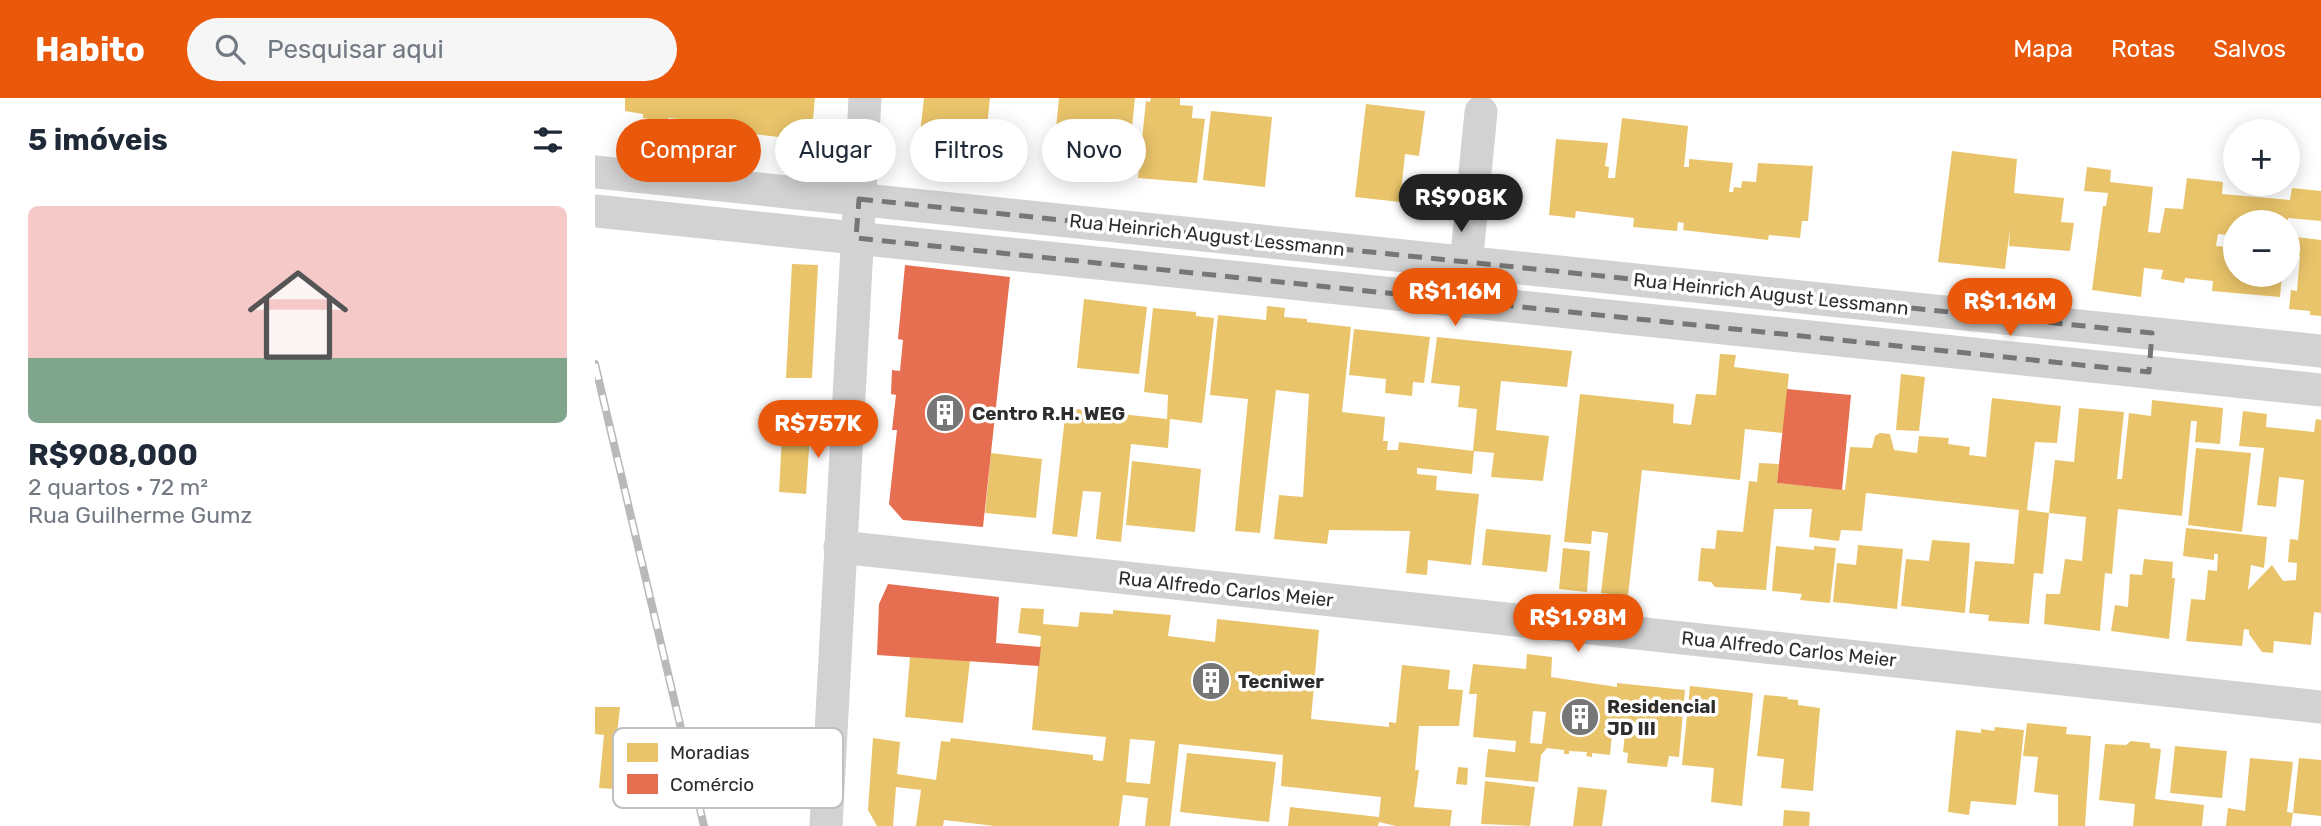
<!DOCTYPE html>
<html lang="pt">
<meta charset="utf-8">
<style>
body{margin:0;font-family:Rubik,sans-serif;background:#f6f6f7;color:#1f2937;height:100vh;display:flex;flex-direction:column;font-size:26px;white-space:nowrap}
*{box-sizing:border-box;margin:0}
p{font-size:23px;color:#747a83}
.icon{flex:none;width:38px;height:38px;fill:none;stroke:currentColor;stroke-width:2;stroke-linecap:round;stroke-linejoin:round}
.map{position:relative;flex:1;overflow:hidden}
.panel{display:flex;flex-direction:column;background:#fff;width:595px}
.panel>*{flex:none}
.top-card{position:absolute;left:21px;top:21px;width:665px;height:63px;display:flex;gap:14px}
.controls{position:absolute;left:1628px;top:21px;display:grid;gap:14px}
.controls a{display:grid;place-items:center;width:77px;height:77px;border-radius:50%;background:#fff;box-shadow:0 4px 18px #0003;font-size:35px}
.price{position:absolute;translate:-50% -60px;padding:0 16px;border-radius:24px;background:#ea580c;color:#fff;font-size:23px;line-height:46px;filter:drop-shadow(0 2px 4px #0008)}
.price::after{content:'';position:absolute;left:50%;top:42px;width:21px;height:16px;margin-left:-10px;background:inherit;clip-path:polygon(0 0,100% 0,50% 100%)}
.price.on{background:#222;color:#fff}
ul{padding:0;list-style:none}
li{display:grid;align-content:center;gap:14px;height:371px;padding:0 28px}
li span{display:grid;place-items:center;height:217px;border-radius:10px;color:#555}
li>.icon{margin-inline-start:auto}
span .icon{width:126px;height:126px;fill:#fffc;stroke-width:1}
li b{font-size:30px}
h2{display:flex;justify-content:space-between;align-items:center;height:84px;padding:0 28px;font-size:30px}
.tag{padding:0 24px;border-radius:32px;background:#fff;box-shadow:0 4px 18px #0003;font-size:24px;line-height:63px}
.tag.on{background:#ea580c;color:#fff}
header{display:flex;align-items:center;gap:42px;box-sizing:border-box;height:98px;padding:0 35px;background:#ea580c;color:#fff}
header strong{font-size:33px}
nav{display:flex;gap:38px;margin-inline-start:auto;font-size:24px}
.search{width:490px;height:63px;background:#f6f6f7;display:flex;align-items:center;gap:18px;box-sizing:border-box;padding:0 24px;border-radius:38px;color:#747a83;font-size:26px}
main{display:flex;flex:1;min-height:0}
.map>svg:first-child{display:block}
.homes{fill:#e9c46a;fill-rule:evenodd}
.shops{fill:#e76f51}
.lines{fill:none;stroke-linecap:round;stroke-linejoin:round}
.minor{stroke:#d2d2d2;stroke-width:33}
.rail-casing{stroke:#b9b9b9;stroke-width:8}
.rail{stroke:#fff;stroke-width:5;stroke-dasharray:16;stroke-linecap:butt}
.marked{fill:none;stroke:#767676;stroke-width:5;stroke-dasharray:14 9;stroke-linejoin:round}
.labels{text-anchor:middle;dominant-baseline:central;stroke-width:7;stroke-linejoin:round;paint-order:stroke}
.street-label{font-size:19px;fill:#2d2d2d;stroke:#fff}
.poi-label{font-size:19px;font-weight:bold;fill:#2d2d2d;stroke:#fff;text-anchor:start}
.key{fill:#fff;stroke:#c0c0c0;stroke-width:2}
.key-label{font-size:19px;fill:#2d2d2d}
</style>
<header>
<strong>Habito</strong>
<div class="search"><svg class="icon" aria-label="search" viewBox="0 0 24 24"><circle cx="10" cy="10" r="6"/><path d="M15 15l6 6"/></svg>Pesquisar aqui</div>
<nav><a>Mapa</a><a>Rotas</a><a>Salvos</a></nav>
</header>
<main>
<section class="panel">
<h2>5 imóveis<svg class="icon" aria-label="filters" viewBox="0 0 24 24"><path d="M4 7h16M4 17h16"/><circle cx="9" cy="7" r="2"/><circle cx="15" cy="17" r="2"/></svg></h2>
<ul>
<li><span style="background:linear-gradient(#f6c9c9 70%,#7fa58c 0)"><svg class="icon" aria-label="home" viewBox="0 0 24 24"><path d="M3 11l9-7 9 7M6 9v11h12V9"/></svg></span><div><b>R$908,000</b><p>2 quartos · 72 m²</p><p>Rua Guilherme Gumz</p></div></li>
</ul>
</section>
<div class="map">
<svg width="1726" height="728" viewBox="0 0 1726 728">
<rect width="100%" height="100%" fill="#fff"/>
<!-- homes -->
<path class="homes" d="M30 0H220L216 43 84 27 85 21 73 20V24L48 20V16L30 13Z
M329 0H395L389 58 323 53Z
M464 0H540L533 68 458 61Z
M556 0H585V7L598 8 597 20 610 21 602 85 543 80 551 3 555 4Z
M771 6 830 13 824 58 810 56 805 104 760 99Z
M616 13 677 19 670 89 608 82Z
M1027 20 1093 28 1089 69H1094V61L1138 65 1134 94H1138L1139 89 1146 90 1147 83 1161 84 1163 65 1218 68 1213 123H1207L1205 140 1174 137 1173 142 1088 132 1089 125 1083 124 1082 133 1038 129 1039 120 981 113 980 120 954 117 961 41 1013 45 1010 68 1014 69 1013 80H1020Z
M1357 53 1422 61 1419 95 1469 100 1466 124 1479 125 1475 153 1414 148 1415 130 1410 171 1343 164Z
M1492 69 1516 72 1515 84 1558 89 1553 134 1565 135 1570 110 1588 111 1592 80 1628 84 1627 96 1695 102 1697 90 1726 93V123L1693 120V124H1640V177H1687L1685 199 1617 193 1618 183 1590 180 1589 185 1566 181 1568 172 1549 170 1546 199 1497 192 1508 108H1511L1513 95 1489 93ZM1623 136 1633 137 1632 149 1621 148Z
M1701 139 1726 142V218L1715 217V213L1694 211 1696 192 1702 193 1705 158H1699Z
M197 166 223 167 217 280H191Z
M489 201 552 209 544 276 482 270Z
M672 208 690 210 689 219 712 221V224L756 229 747 314 790 319 788 343H793L792 352H803L804 344 879 353 877 376 822 370V376L842 378 841 392 884 396 876 467 833 462 832 477 811 475 815 433 734 432 732 446 679 441 684 397 708 399 714 296 681 292 665 435 640 433 653 301 615 297 623 217 671 222Z
M558 210 601 214V218L619 220 607 325 575 321 573 350 536 346 526 444 501 441 506 394 488 393 482 439 457 436 471 310 572 321 573 297 549 294Z
M759 231 835 239 829 285 818 284 817 298 790 295 791 281 754 277Z
M842 239 977 253 972 289 906 283 901 332 954 338 948 383 896 379 899 355 878 353 882 311 863 309 865 288 836 285Z
M1125 256 1141 257 1139 269 1194 276 1188 335 1150 331 1145 382 1047 372 1033 498 1006 495 1013 435 997 433 996 446 969 444 985 296 1079 306 1078 325 1096 327 1101 296 1121 297Z
M1306 276 1330 279 1324 333 1301 332Z
M1397 300 1466 308 1462 345 1440 344 1432 412 1454 415 1448 476 1439 475 1434 526 1393 523 1394 517 1374 515 1380 463 1419 466 1424 412 1271 395 1267 433 1246 432 1244 443 1214 439 1217 411H1179L1171 492 1120 489 1116 484 1103 483 1106 450 1120 451 1122 432 1148 434 1154 383 1162 384 1164 365 1184 366 1182 385 1250 392 1255 349 1277 350 1280 338 1285 335 1295 336 1299 352 1322 355 1324 338 1354 340 1353 346 1375 349 1374 357 1391 359Z
M1557 302 1628 310 1625 346 1600 344 1602 323H1596L1587 418 1523 411 1517 476 1510 475 1505 533 1449 526 1451 496H1465L1470 461 1487 463 1491 419 1454 415 1460 362 1479 364 1484 310 1529 314 1522 381H1527L1534 315 1556 318Z
M1648 313 1672 316 1671 329 1719 334 1721 321 1726 322V515L1719 514 1716 547 1679 543 1678 555 1667 554 1654 536V532L1649 531 1647 548 1591 543 1596 501 1610 502 1613 472 1622 473 1623 456H1619V462L1588 458 1591 430 1672 439 1669 470 1656 467 1653 492 1677 467 1688 483 1701 482 1702 465 1693 464 1695 441 1703 442 1709 382 1684 379 1681 409 1662 407 1669 350 1644 348Z
M188 317 216 319 211 396 184 394Z
M1601 350 1656 355 1647 434 1593 427Z
M396 355 447 361 441 420 390 415Z
M537 363 606 371 600 434 531 427Z
M891 431 956 437 952 474 887 467Z
M1337 442 1375 445 1370 515 1306 508 1311 461 1334 463Z
M1263 447 1308 451 1302 511 1238 504 1242 465 1261 467Z
M1181 448 1219 452V448L1241 450 1235 505 1205 502 1207 496 1177 493Z
M968 450 995 453 992 494 964 491Z
M1549 461 1578 464 1577 480H1580L1574 541 1516 533 1520 507 1533 509 1535 476 1547 477Z
M426 510 449 511 448 526 483 529 485 514 518 516V512L576 517 573 538 620 544 622 521 724 532 716 621 794 629V624L801 625 807 567 855 572 853 591 868 592 864 628H824L820 672H824L819 709 857 712 855 728H801L784 724 783 728H693L695 709 784 719 786 699 686 688 688 657 584 646 575 728H550L553 700 528 697 524 728H400L349 722 348 728H321L326 692 301 689 298 728H282L273 712 278 640 305 644 302 676 341 682 346 643 355 644 356 640 498 657V662L508 663 511 639 437 632 446 538 423 535ZM535 641 560 643 555 686 531 684Z
M932 556 957 559 956 579 1022 589V585L1090 592 1084 659 1074 658 1072 669 1032 665 1033 655 1028 654 1031 626 1018 624 1015 657 997 655V659L991 658 992 654 974 653V656H969V652L952 650 946 657 943 684 890 679 893 651 920 654 921 643 878 639 882 596H874L878 566 931 571ZM938 613 951 614 947 646 935 645Z
M315 559 375 562 368 625 310 619Z
M1095 588 1158 595 1147 708 1116 704 1119 670 1087 667Z
M1169 597 1193 599 1192 601 1203 602V607L1225 610 1218 693 1186 690 1189 661 1162 658Z
M0 609H25L22 637 41 639 36 692 4 690 9 637 0 636Z
M1432 625 1472 629 1471 636 1496 638 1490 728H1463V697L1439 694 1443 659 1428 658Z
M1400 629 1429 632 1421 707 1376 703 1374 717 1353 714 1361 632 1386 635V631L1399 633Z
M1536 643 1555 645V650L1566 651 1560 701 1609 707 1607 728H1538L1540 706 1504 702 1510 646 1531 647Z
M1580 648 1632 653 1627 700 1575 695Z
M592 655 681 664 674 724 585 714Z
M1655 660 1698 664 1692 714 1698 715 1696 728H1631L1633 710 1650 713Z
M1704 660 1726 662V718L1698 715Z
M863 669 873 670 872 687 861 686Z
M890 683 940 689 935 728 886 726Z
M983 689 1012 692 1007 728H978Z
M1189 712 1215 714 1214 728H1188Z"/>
<!-- shops -->
<path class="shops" d="M310 167 415 179 388 429 308 422 294 406 302 332H297L301 297 296 296 297 272 305 273 308 242 303 241Z
M1192 291 1256 297 1247 392 1182 385Z
M293 486 404 499 401 545 446 549 444 568 282 557 284 506Z"/>
<g class="lines">
<!-- minor -->
<path class="minor" d="M0 74 1726 253
M0 113 1726 292
M869 187 886 14
M245 449 1726 609
M231 728 270 0"/>
<!-- rail casing -->
<g class="rail-casing">
<path id="rail" d="M0 266 109 728"/>
</g>
<!-- rail -->
<use href="#rail" class="rail"/>
</g>
<!-- marked area -->
<path class="marked" d="M264 101 1557 235 1554 274 261 140Z"/>
<!-- icons -->
<defs>
<g id="building-disc" transform="scale(2.0125)"><circle r="9.5" fill="#767676" stroke="#fff"/><path d="M-4-6H4V6H1V3H-1V6H-4ZM-2.5-4.3h1.7v1.8h-1.7ZM.8-4.3h1.7v1.8H.8ZM-2.5-1h1.7V.8h-1.7ZM.8-1h1.7V.8H.8Z" fill="#fff"/></g>
</defs>
<g fill-rule="evenodd">
<use href="#building-disc" x="350" y="315"/>
<use href="#building-disc" x="616" y="583"/>
<use href="#building-disc" x="985" y="619"/>
</g>
<g class="labels">
<!-- street labels -->
<g class="street-label">
<text transform="translate(612 137) rotate(6)">Rua Heinrich August Lessmann</text>
<text transform="translate(1176 196) rotate(6)">Rua Heinrich August Lessmann</text>
<text transform="translate(631 491) rotate(6)">Rua Alfredo Carlos Meier</text>
<text transform="translate(1194 551) rotate(6)">Rua Alfredo Carlos Meier</text>
</g>
<!-- poi labels -->
<g class="poi-label">
<text x="377" y="315">Centro R.H. WEG</text>
<text x="643" y="583">Tecniwer</text>
<text x="1012" y="608">Residencial<tspan x="1012" dy="22">JD III</tspan></text>
</g>
</g>
<!-- legend -->
<rect x="18" y="630" width="230" height="80" rx="10" class="key"/>
<rect x="32" y="645" width="31" height="19" fill="#e9c46a"/>
<rect x="32" y="676" width="31" height="20" fill="#e76f51"/>
<g class="key-label">
<text x="75" y="661">Moradias</text>
<text x="75" y="693">Comércio</text>
</g>
</svg>
<div class="controls">
<a>+</a>
<a>−</a>
</div>
<b class="price on" style="left:866px;top:136px">R$908K</b>
<b class="price" style="left:860px;top:230px">R$1.16M</b>
<b class="price" style="left:1415px;top:240px">R$1.16M</b>
<b class="price" style="left:223px;top:362px">R$757K</b>
<b class="price" style="left:983px;top:556px">R$1.98M</b>
<div class="top-card">
<a class="tag on">Comprar</a>
<a class="tag">Alugar</a>
<a class="tag">Filtros</a>
<a class="tag">Novo</a>
</div>
</div>
</main>
